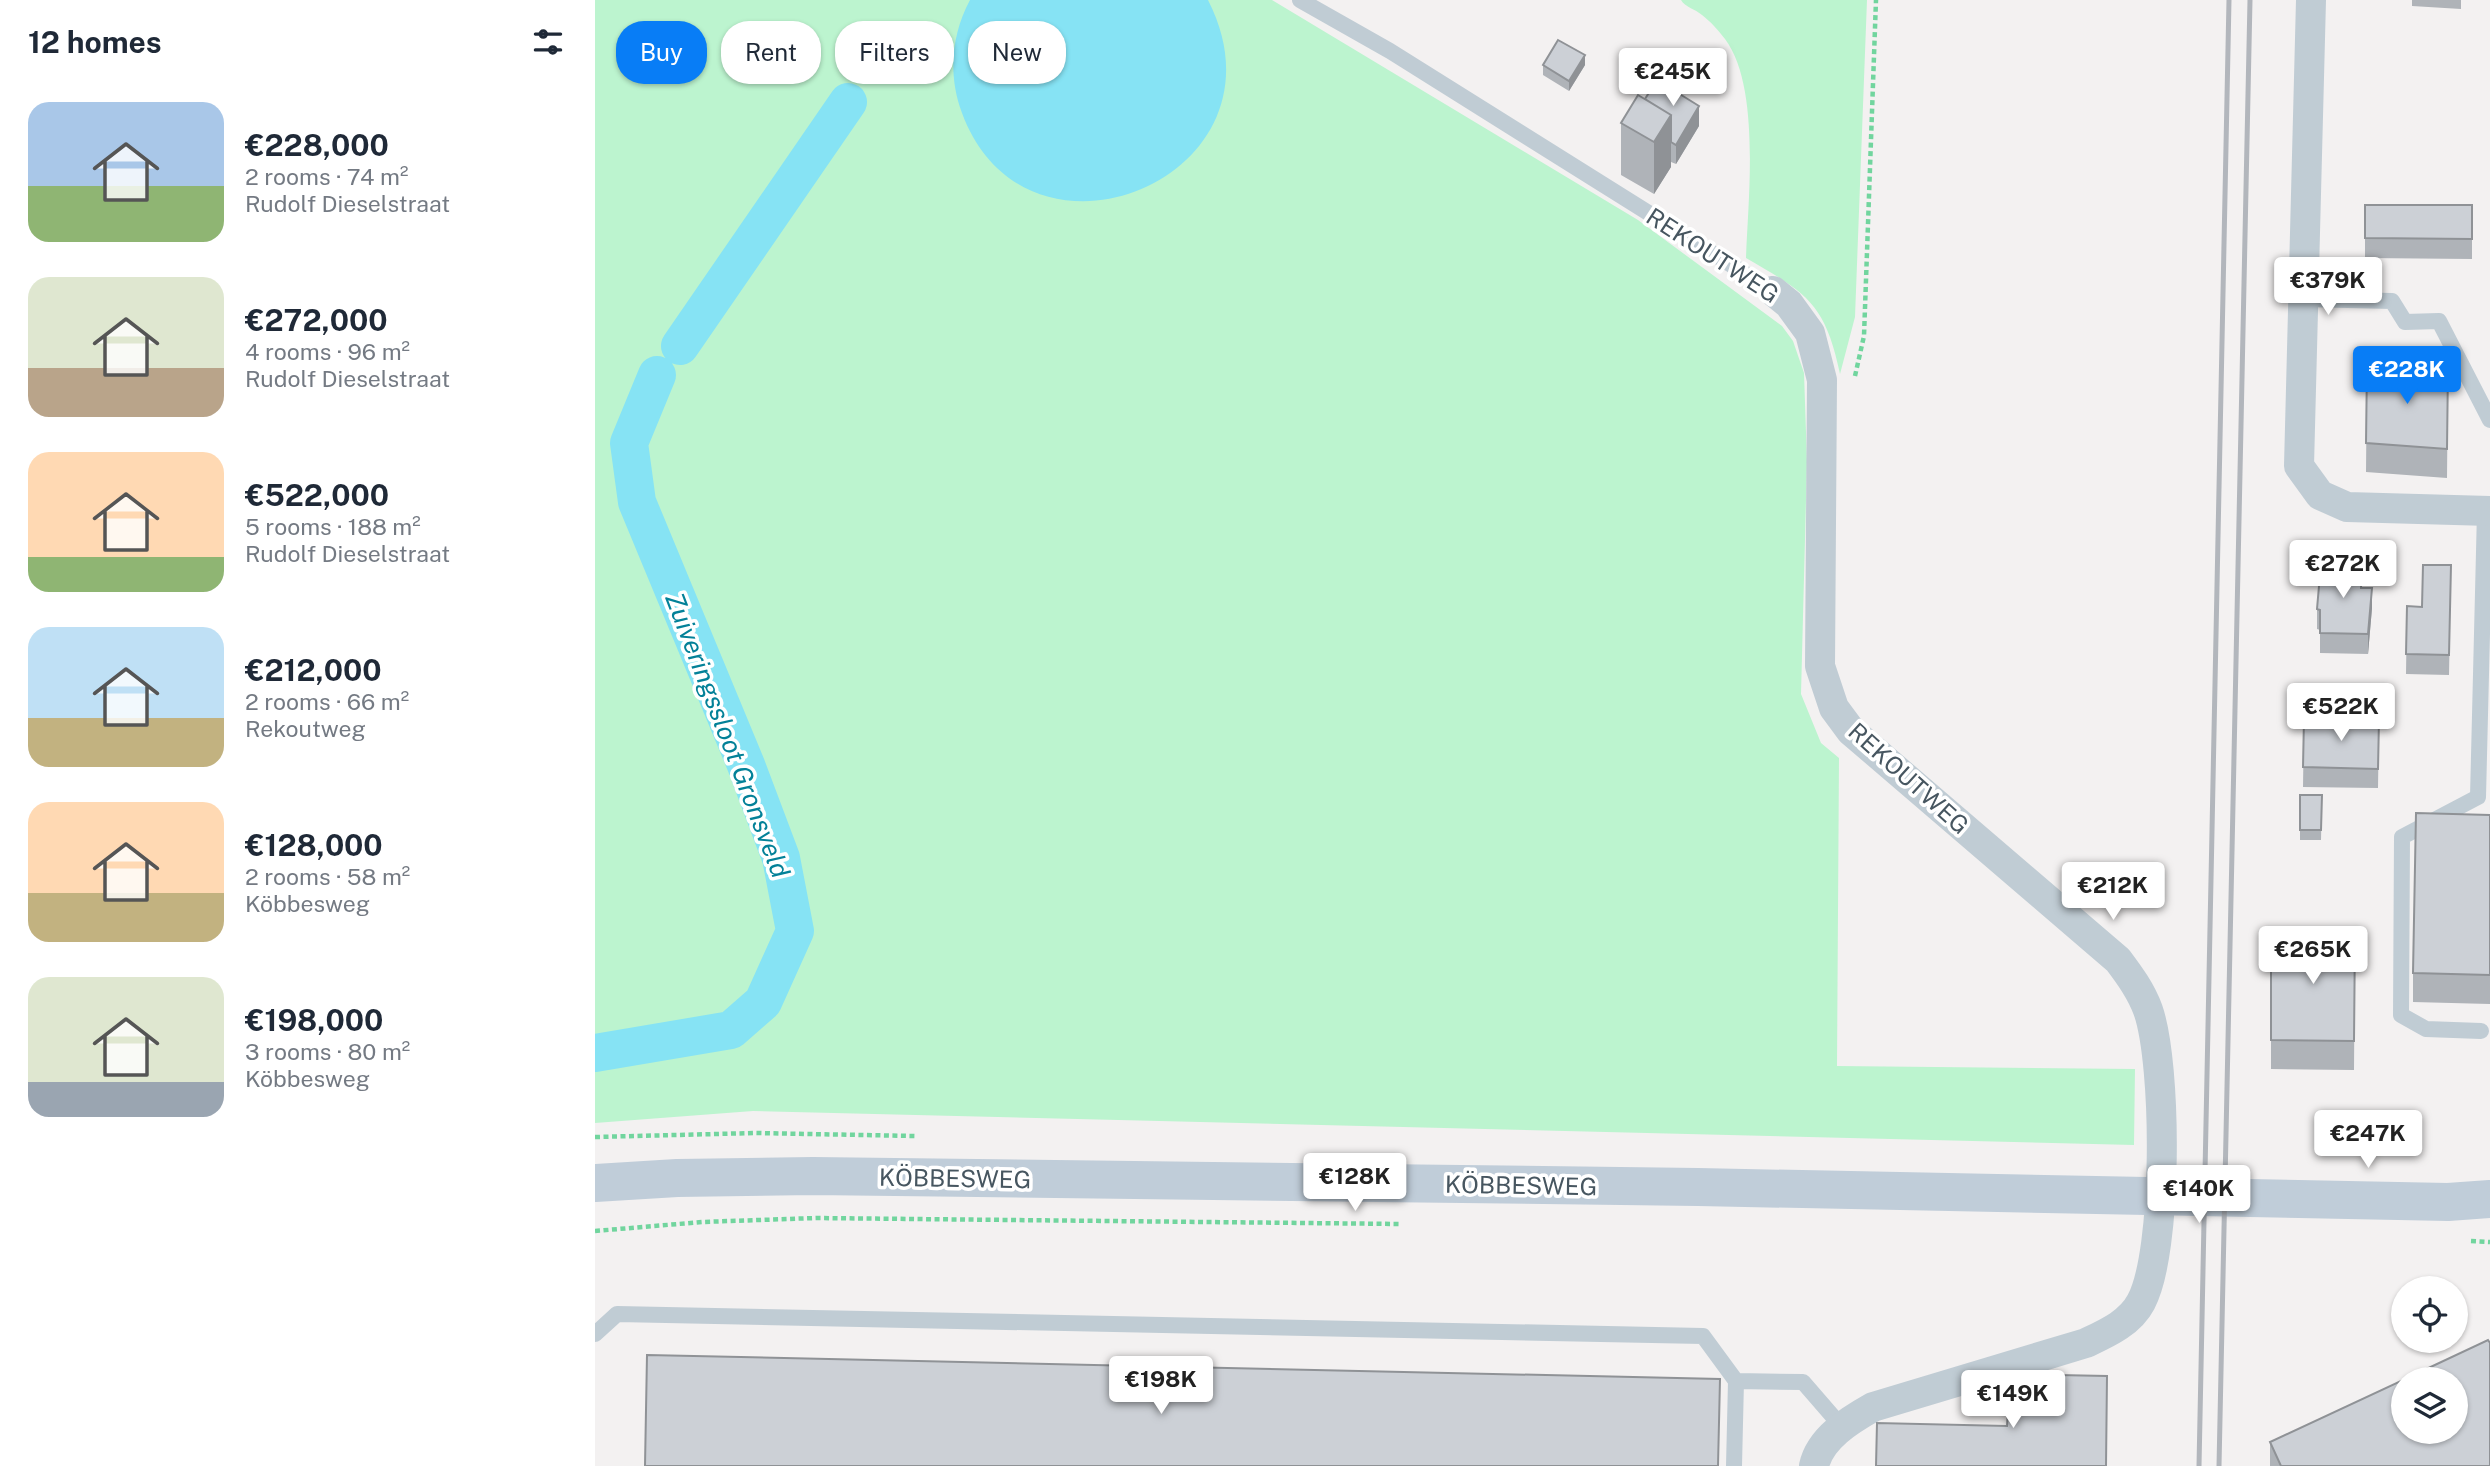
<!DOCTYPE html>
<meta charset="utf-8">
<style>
body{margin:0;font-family:"Public Sans",sans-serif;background:#f6f6f7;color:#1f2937;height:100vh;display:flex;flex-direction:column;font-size:26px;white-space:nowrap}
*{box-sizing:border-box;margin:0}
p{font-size:23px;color:#747a83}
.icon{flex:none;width:38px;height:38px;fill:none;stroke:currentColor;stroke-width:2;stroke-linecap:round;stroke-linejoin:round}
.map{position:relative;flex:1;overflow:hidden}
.side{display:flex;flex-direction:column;background:#fff;width:595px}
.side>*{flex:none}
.guide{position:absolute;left:21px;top:21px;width:665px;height:63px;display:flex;gap:14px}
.fabs{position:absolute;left:1796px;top:1276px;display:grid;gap:14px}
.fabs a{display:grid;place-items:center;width:77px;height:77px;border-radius:50%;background:#fff;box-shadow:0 2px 5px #0004;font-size:35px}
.price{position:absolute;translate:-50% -60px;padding:0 16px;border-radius:7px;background:#fff;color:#222;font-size:23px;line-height:46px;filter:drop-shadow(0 2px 4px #0008)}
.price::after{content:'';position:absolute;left:50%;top:42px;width:21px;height:16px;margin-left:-10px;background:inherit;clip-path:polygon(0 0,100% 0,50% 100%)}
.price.current{background:#087df6;color:#fff}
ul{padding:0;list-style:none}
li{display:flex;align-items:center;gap:21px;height:175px;padding:0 28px}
li span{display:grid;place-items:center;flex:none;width:196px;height:140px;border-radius:21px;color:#555}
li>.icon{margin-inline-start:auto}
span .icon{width:84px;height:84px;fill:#fffc;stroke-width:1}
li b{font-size:30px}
h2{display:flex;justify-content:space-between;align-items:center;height:84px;padding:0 28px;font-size:30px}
.pill{padding:0 24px;border-radius:28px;background:#fff;box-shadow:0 2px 5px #0004;font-size:24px;line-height:63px}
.pill.current{background:#087df6;color:#fff}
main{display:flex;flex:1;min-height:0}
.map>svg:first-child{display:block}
.green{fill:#bcf4cf}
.water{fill:#86e3f4}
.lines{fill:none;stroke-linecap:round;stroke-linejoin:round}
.canal{stroke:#86e3f4;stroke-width:38}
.path{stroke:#71d59e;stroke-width:4.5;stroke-dasharray:5 3.5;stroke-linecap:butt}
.lane{stroke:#c0ccd4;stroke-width:16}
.street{stroke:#c0ccd4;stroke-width:30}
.secondary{stroke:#c0cdd9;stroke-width:38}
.rail{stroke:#b2b6bc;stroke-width:5}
.wall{fill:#afb3b8}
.shaded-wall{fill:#8f9296}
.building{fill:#ccd0d6;stroke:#8f9296;stroke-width:2}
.labels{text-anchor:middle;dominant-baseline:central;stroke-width:7;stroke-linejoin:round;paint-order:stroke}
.street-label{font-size:24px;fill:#475660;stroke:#fff}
.water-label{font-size:26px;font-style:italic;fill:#038198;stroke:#fff}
</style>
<main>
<section class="side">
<h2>12 homes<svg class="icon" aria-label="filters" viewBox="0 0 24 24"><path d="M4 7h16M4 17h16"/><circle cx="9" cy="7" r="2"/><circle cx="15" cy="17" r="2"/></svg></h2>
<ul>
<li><span style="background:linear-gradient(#a9c7e8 60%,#8fb573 0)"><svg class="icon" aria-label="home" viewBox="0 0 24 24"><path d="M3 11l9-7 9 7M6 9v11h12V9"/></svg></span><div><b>€228,000</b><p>2 rooms · 74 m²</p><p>Rudolf Dieselstraat</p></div></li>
<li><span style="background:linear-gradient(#dfe7d0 65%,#b9a48a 0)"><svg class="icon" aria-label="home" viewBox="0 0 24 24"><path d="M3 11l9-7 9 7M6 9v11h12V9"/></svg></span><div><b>€272,000</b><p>4 rooms · 96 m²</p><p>Rudolf Dieselstraat</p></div></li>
<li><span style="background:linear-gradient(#ffd9b3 75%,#8fb573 0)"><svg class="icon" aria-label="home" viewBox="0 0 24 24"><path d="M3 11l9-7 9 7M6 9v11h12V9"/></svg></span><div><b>€522,000</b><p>5 rooms · 188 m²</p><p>Rudolf Dieselstraat</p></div></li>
<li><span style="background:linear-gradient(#bfe0f5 65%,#c2b280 0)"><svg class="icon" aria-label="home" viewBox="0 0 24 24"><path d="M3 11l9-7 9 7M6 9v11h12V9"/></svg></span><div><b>€212,000</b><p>2 rooms · 66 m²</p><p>Rekoutweg</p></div></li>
<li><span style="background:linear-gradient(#ffd9b3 65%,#c2b280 0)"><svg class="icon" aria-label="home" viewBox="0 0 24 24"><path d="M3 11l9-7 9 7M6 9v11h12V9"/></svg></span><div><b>€128,000</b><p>2 rooms · 58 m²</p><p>Köbbesweg</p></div></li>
<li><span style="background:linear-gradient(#dfe7d0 75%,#9aa5b1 0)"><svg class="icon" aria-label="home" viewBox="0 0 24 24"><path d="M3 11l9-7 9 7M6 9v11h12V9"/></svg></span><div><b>€198,000</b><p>3 rooms · 80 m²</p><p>Köbbesweg</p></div></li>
</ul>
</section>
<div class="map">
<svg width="1895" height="1466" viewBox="0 0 1895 1466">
<rect width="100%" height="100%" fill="#f3f1f1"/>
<!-- green -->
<path class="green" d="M0 0H677L1043 220 1187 326 1198 341 1209 373 1212 462 1206 694 1226 743 1244 758 1242 1066 1540 1069 1539 1145 158 1111 0 1123Z
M1086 0H1272L1260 317 1245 374C1230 302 1211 293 1151 258 1153 199 1166 87 1130 39 1124 31 1115 21 1107 15 1100 9 1090 7 1086 0Z"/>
<!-- water -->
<path class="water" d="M375 0H613C703 176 432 289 367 113 353 76 356 35 375 0Z"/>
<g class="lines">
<!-- canal -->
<path class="canal" d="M85 346 253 102
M0 1053 136 1030 168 1002 200 931 186 858 151 765 42 502 34 443 62 375"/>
<!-- path -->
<path class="path" d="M1260 376 1269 336 1281 0
M0 1137 161 1133 320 1136
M0 1231 107 1222 221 1218 807 1224
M1876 1241 1895 1242"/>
<!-- lane -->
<path class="lane" d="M705 0 795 51 1178 291
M1708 299 1797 301 1810 322 1844 321 1895 420
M1886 1031 1831 1029 1806 1015 1807 837 1883 797 1890 511
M0 1334 22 1314 1108 1336 1141 1381 1139 1466
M1141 1381 1208 1382 1247 1427"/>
<!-- street -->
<path class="street" d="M1716 0 1704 466 1725 495 1752 507 1895 511
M1178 291 1194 304 1215 333 1227 380 1225 666 1239 708 1256 731 1523 960C1535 976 1546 991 1553 1010 1572 1064 1573 1252 1546 1302 1535 1323 1512 1333 1491 1343L1278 1407C1255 1420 1225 1438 1219 1466"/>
<!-- secondary -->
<path class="secondary" d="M0 1183 82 1178 218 1176 1103 1187 1853 1202 1895 1199"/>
<!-- rail -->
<path class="rail" d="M1604 1466 1634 0
M1624 1466 1655 0"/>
</g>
<!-- wall -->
<path class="wall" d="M1817 0H1866V9L1817 6Z
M948 65H990L974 91 948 75Z
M1050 99 1104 126 1081 164 1076 162V167L1059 194 1026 175V123Z
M1770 205H1877V259L1770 258Z
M1772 364 1853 366 1852 478 1771 472Z
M1856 565 1854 675 1811 674 1812 606 1827 607Z
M1767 588 1777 608 1773 654 1725 653V630L1722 629V609Z
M1709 718 1784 719 1783 788 1708 787Z
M1705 795H1727L1726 840H1705Z
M1895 815V1004L1818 1002V973Z
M1676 931 1760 932 1759 1070 1676 1069Z
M1675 1442 1686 1466H1675Z"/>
<!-- shaded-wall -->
<path class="shaded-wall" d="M990 55V65L974 91V81Z
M1104 106V126L1081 164V145Z
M1076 115V167L1059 194V142Z
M1777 588V608L1773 654V634Z"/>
<!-- building -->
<path class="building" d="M963 40 990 55 974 81 948 65Z
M1062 80 1104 106 1081 145 1076 142V115L1050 99Z
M1043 95 1076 115 1059 142 1026 123Z
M1770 205H1877V239L1770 238Z
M1772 364 1853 366 1852 449 1771 443Z
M1726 563 1767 564 1766 588H1777L1773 634 1725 633V610L1722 609Z
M1828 565H1856L1854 655 1811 654 1812 606 1827 607Z
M1709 718 1784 719 1783 769 1708 767Z
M1705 795H1727L1726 830H1705Z
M1821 813 1895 815V975L1818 973Z
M1676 931 1760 932 1759 1041 1676 1040Z
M1893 1340 1895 1343V1466H1686L1675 1442 1808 1380V1432H1860V1379H1810Z
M52 1355 1125 1379 1123 1466H50Z
M1415 1374 1512 1376 1511 1466H1281L1282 1423 1412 1426Z"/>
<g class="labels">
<!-- street labels -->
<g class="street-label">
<text transform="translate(1118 255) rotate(33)">REKOUTWEG</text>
<text transform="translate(1314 778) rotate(42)">REKOUTWEG</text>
<text transform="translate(360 1178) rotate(1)">KÖBBESWEG</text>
<text transform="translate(926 1185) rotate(1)">KÖBBESWEG</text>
</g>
<!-- water labels -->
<g class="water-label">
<text transform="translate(133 735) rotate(69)">Zuiveringssloot Gronsveld</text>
</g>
</g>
</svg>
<div class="fabs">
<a><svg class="icon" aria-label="locate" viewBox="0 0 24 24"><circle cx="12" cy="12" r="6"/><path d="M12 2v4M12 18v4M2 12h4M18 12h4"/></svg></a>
<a><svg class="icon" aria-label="layers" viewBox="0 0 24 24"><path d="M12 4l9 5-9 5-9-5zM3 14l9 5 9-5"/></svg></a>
</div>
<b class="price" style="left:1078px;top:108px">€245K</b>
<b class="price" style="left:1733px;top:317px">€379K</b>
<b class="price current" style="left:1812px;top:406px">€228K</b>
<b class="price" style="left:1748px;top:600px">€272K</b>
<b class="price" style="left:1746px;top:743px">€522K</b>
<b class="price" style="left:1518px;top:922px">€212K</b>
<b class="price" style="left:1718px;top:986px">€265K</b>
<b class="price" style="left:1773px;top:1170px">€247K</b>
<b class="price" style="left:760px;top:1213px">€128K</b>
<b class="price" style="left:1604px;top:1225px">€140K</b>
<b class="price" style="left:566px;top:1416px">€198K</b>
<b class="price" style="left:1418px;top:1430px">€149K</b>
<div class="guide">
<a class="pill current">Buy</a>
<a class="pill">Rent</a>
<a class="pill">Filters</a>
<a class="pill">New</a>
</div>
</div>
</main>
